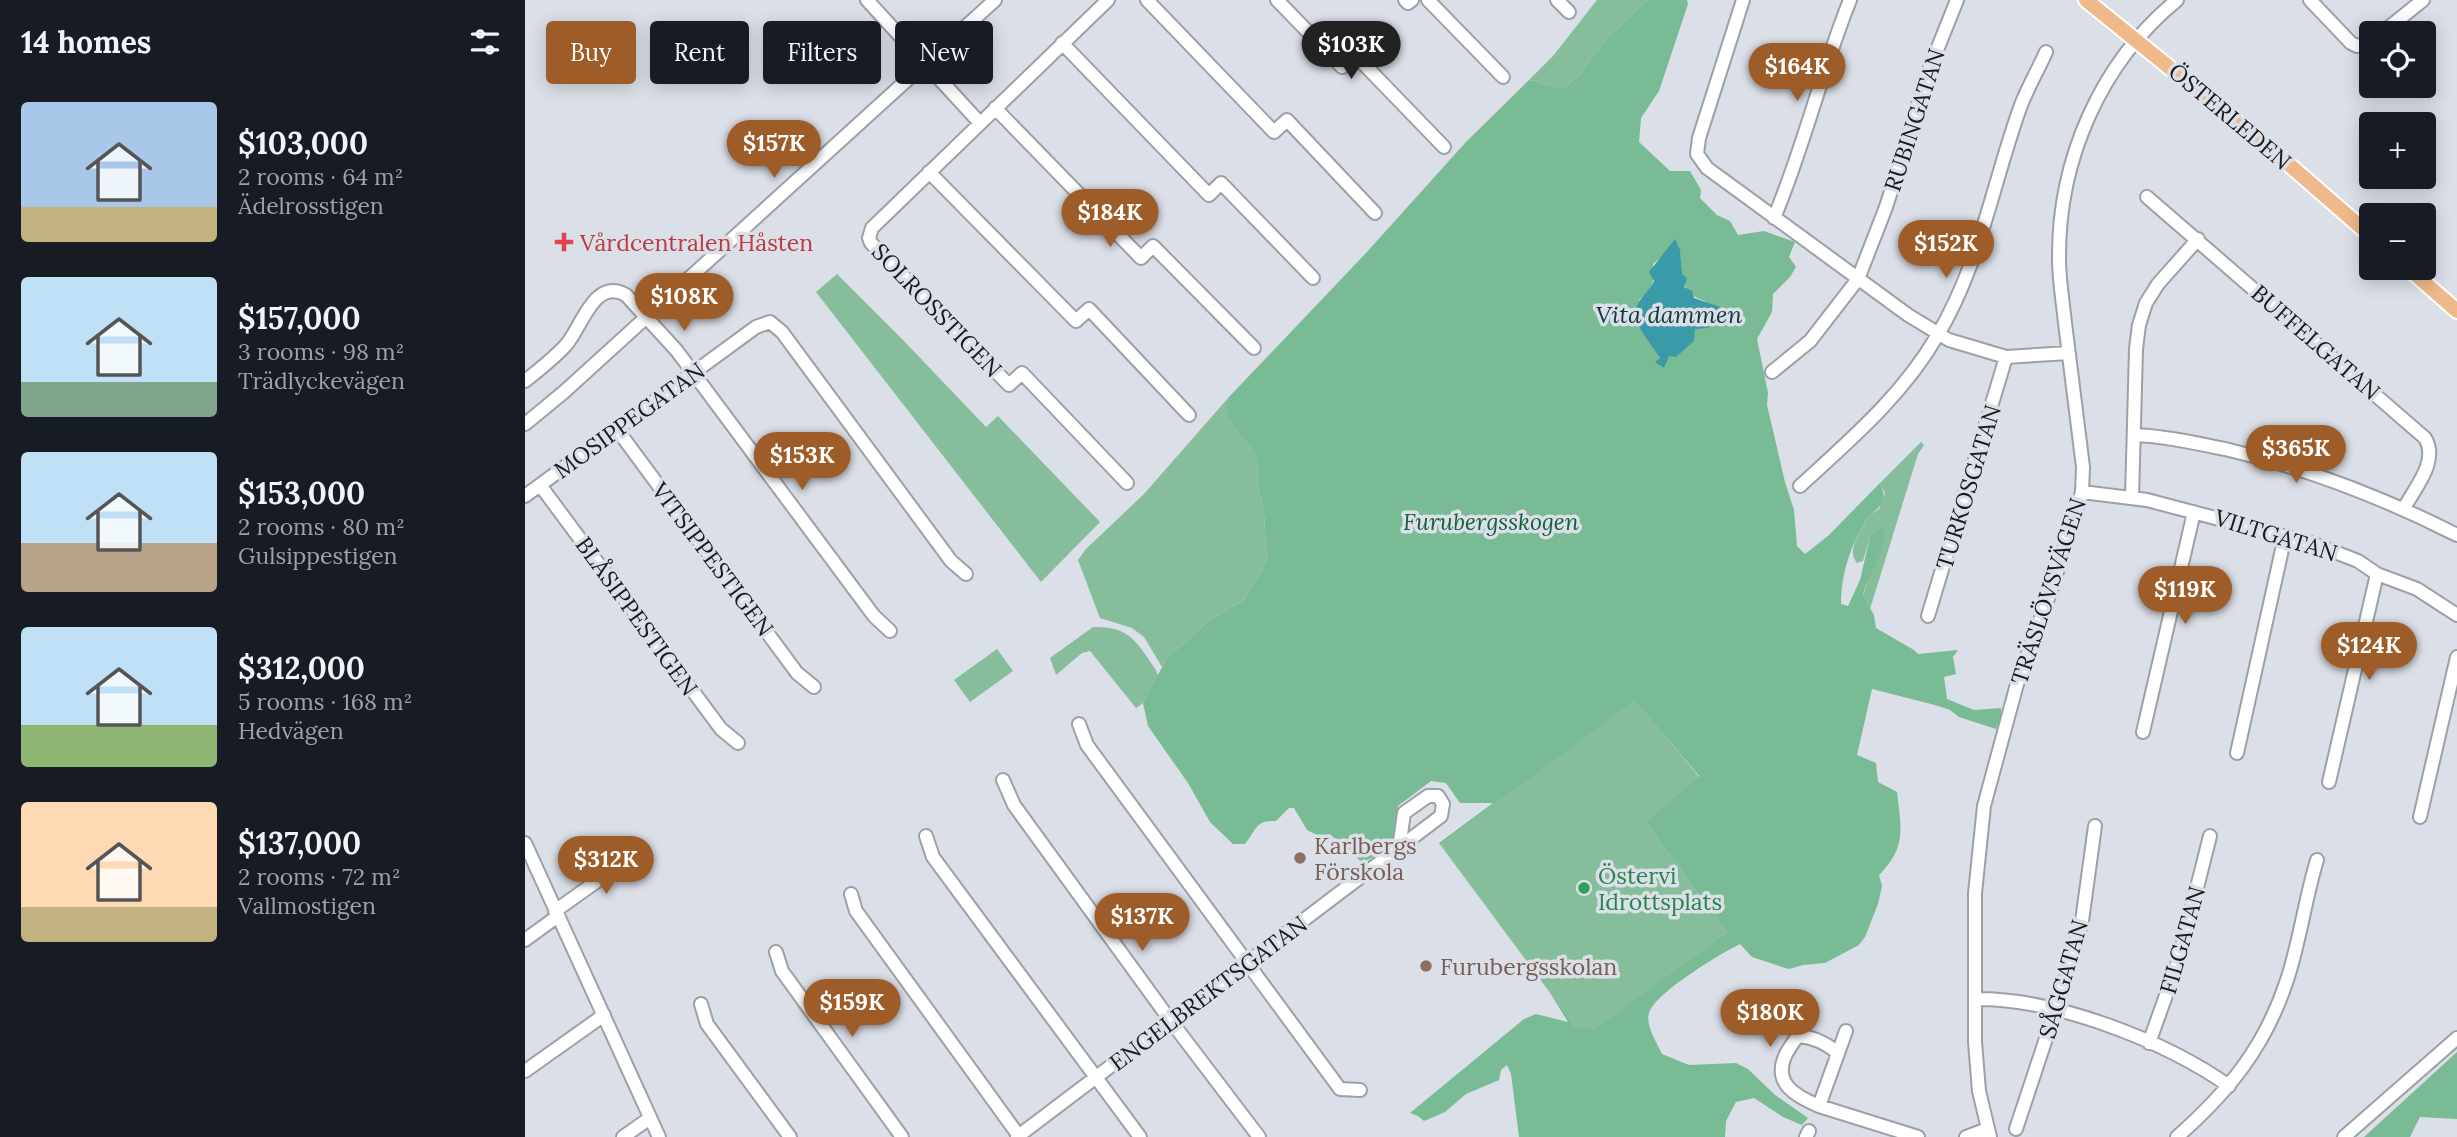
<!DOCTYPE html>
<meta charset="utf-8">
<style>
body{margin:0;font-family:Lora,serif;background:#242831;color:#f1f3f6;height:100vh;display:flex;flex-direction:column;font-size:26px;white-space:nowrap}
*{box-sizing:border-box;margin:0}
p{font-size:23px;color:#9ea1a6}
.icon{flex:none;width:38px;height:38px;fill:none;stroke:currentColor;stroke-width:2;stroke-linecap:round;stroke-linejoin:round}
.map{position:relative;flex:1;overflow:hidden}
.panel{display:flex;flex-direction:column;background:#171b24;width:525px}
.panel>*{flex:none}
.guide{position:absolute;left:21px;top:21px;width:665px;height:63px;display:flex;gap:14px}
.fabs{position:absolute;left:1834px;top:21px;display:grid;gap:14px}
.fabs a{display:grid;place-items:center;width:77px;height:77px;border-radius:7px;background:#171b24;box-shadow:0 4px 18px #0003;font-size:35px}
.price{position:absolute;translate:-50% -60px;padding:0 16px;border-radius:24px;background:#9e5d28;color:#fff;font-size:23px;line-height:46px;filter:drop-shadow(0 2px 4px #0008)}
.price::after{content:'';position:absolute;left:50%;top:42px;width:21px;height:16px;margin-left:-10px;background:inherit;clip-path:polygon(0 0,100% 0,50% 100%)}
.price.selected{background:#222;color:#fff}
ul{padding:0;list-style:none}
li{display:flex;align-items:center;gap:21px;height:175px;padding:0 21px}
li span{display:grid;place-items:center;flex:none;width:196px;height:140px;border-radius:7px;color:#555}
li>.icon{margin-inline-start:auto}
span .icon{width:84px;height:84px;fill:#fffc;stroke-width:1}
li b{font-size:30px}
h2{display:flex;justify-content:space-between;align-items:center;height:84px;padding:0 21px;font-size:30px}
.pill{padding:0 24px;border-radius:7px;background:#171b24;box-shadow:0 4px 18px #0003;font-size:24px;line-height:63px}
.pill.selected{background:#9e5d28;color:#fff}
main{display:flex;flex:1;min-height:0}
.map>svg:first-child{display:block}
.green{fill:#86bd9b}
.forest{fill:#79bb94;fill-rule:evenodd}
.water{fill:#3b9aa7}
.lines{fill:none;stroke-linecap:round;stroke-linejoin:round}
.minor-casing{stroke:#9ca0a8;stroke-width:16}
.major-casing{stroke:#fff;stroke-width:18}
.minor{stroke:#fff;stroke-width:12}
.major{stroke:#efb98b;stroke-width:14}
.health-dot{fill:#e0444e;stroke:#dbdfe7;stroke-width:2.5}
.education-dot{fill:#8d6e63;stroke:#dbdfe7;stroke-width:2.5}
.leisure-dot{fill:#2e9e5b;stroke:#dbdfe7;stroke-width:2.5}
.labels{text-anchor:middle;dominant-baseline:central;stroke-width:7;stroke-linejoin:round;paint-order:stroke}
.street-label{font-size:23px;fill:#181a1d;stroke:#dbdfe7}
.health-label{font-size:23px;fill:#be3a42;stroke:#dbdfe7;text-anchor:start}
.park-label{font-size:23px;font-style:italic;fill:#13613c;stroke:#dbdfe7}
.education-label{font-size:23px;fill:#785e54;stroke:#dbdfe7;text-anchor:start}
.leisure-label{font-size:23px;fill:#27864d;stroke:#dbdfe7;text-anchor:start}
.water-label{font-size:24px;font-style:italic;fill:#0f3b41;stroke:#dbdfe7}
</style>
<main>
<section class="panel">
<h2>14 homes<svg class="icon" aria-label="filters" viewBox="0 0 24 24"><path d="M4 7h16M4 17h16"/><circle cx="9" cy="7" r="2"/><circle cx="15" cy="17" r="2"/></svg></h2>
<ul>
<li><span style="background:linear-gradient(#a9c7e8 75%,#c2b280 0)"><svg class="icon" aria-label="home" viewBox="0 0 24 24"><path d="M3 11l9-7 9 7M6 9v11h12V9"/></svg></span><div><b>$103,000</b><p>2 rooms · 64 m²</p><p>Ädelrosstigen</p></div></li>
<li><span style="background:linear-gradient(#bfe0f5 75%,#7fa58c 0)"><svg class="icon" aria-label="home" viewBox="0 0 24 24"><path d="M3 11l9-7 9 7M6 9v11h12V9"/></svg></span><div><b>$157,000</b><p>3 rooms · 98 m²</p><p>Trädlyckevägen</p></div></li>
<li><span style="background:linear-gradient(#bfe0f5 65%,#b9a48a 0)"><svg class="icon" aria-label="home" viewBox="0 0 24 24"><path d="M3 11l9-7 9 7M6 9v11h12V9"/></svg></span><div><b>$153,000</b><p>2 rooms · 80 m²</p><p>Gulsippestigen</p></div></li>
<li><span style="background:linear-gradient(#bfe0f5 70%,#8fb573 0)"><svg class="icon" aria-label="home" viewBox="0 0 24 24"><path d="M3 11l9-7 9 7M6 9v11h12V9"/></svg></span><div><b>$312,000</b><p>5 rooms · 168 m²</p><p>Hedvägen</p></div></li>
<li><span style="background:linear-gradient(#ffd9b3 75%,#c2b280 0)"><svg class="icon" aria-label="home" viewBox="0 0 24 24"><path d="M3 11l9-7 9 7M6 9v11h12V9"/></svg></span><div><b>$137,000</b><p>2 rooms · 72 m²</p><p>Vallmostigen</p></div></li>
</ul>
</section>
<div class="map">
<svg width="1932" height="1137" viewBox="0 0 1932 1137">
<rect width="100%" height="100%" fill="#dbdfe7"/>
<!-- green -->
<path class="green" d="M1072 0H1123L1079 41 1056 73 1040 88C1026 88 1018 82 1004 80L1028 56Z
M312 274 377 339 461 427 473 416 575 522 516 582 291 292Z
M704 397 703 413 714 434 732 455 733 485 739 514 742 560 720 599 684 621 642 658 637 667 619 637 607 628 575 618 553 560 561 549 619 494Z
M1396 442 1399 445 1393 454 1345 609 1340 607 1338 596 1346 571 1345 537 1338 561 1332 563C1320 547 1337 534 1342 517L1354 509 1360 493 1355 483Z
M568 627C606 626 612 643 631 670L633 676 618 703 611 708 565 651 557 653 531 675 525 658Z
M472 649 488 671 445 702 429 680Z
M1110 699 1175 778 1120 821 1202 932 1069 1031 1049 1025 916 844Z"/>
<!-- forest -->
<path class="forest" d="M1123 0H1162L1163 4 1134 91 1116 118 1114 142 1145 171H1165L1176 190 1175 198 1192 215 1205 221 1213 235 1239 231 1270 242 1264 257 1271 267 1265 277 1248 294 1247 312 1232 339 1243 393 1242 405 1260 482 1269 510 1272 546 1280 554 1303 536 1355 483C1363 499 1357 507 1342 517 1338 528 1331 537 1327 548 1320 566 1316 584 1316 604L1323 606 1335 580 1345 537 1357 528C1365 547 1342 575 1338 596L1349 615 1351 628 1389 650 1393 654 1433 650 1428 657 1431 674 1419 677 1422 699 1449 710 1476 708V717L1471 729 1434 717 1425 710 1410 705 1347 689 1332 755 1351 763 1353 782 1372 792C1376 828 1382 847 1354 875L1357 886 1353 904 1340 937 1334 945 1300 963 1278 965 1264 969 1257 967 1227 957 1215 944C1195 954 1131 992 1124 1013 1120 1025 1132 1043 1137 1054L1164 1065 1211 1063 1223 1069 1250 1095 1283 1118 1277 1125 1258 1117 1229 1098 1211 1102 1201 1121 1200 1137H994L986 1074 982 1065 976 1070 974 1080 941 1094 920 1112 899 1121 893 1116 885 1113 999 1019 1011 1014 1043 1022 1025 993 914 843 968 803H935L921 783 906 781 873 806 867 843 845 859 836 862 822 847 804 834 798 838 782 830 769 808H764L751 821C730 820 732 829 720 844H708L685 822 663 783 623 726 618 703 642 658 684 621 720 599 742 560 739 514 733 485 732 455 714 434 702 413 704 397 841 253 941 142 1004 80C1018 82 1026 88 1040 88L1056 73 1079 41ZM1155 250C1156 275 1154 293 1180 301L1170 328 1144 355 1131 362 1135 358 1122 335 1114 300C1127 289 1130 282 1128 264L1139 255ZM1110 700 1175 777 1120 821 1202 932 1069 1030 1049 1025 916 844Z
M1932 1052V1119L1895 1117 1885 1137H1839Z"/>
<!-- water -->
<path class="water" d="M1150 239 1155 250 1157 274 1162 278 1159 287 1167 291 1169 298 1195 307 1183 328 1170 329 1169 341 1151 357 1144 356 1139 368 1130 362 1135 358C1125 341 1100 318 1116 299 1121 292 1125 289 1129 281L1124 272Z"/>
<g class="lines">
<!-- minor casing -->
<g class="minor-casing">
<path id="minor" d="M342 0 454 122
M583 0 347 228 344 238 346 243 484 385 497 373 602 483
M622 0 749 132 762 120 850 213
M752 0 817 67 830 55 919 147
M880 0 883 3 887 0
M903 0 978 77
M1032 0 1044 12
M1218 0 1174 138 1172 154 1182 168 1383 315 1424 340 1481 357 1544 353
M1785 0 1826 43 1832 46 1846 42
M1857 33 1898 0
M537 43 684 195 696 183 788 278
M470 108 616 258 628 246 729 348
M404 172 551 321 564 309 664 415
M1622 197 1900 438C1914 461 1890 488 1879 508
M1249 218C1279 147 1296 72 1325 0
M1247 372 1285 341 1333 279 1361 207 1404 70 1432 0
M0 381C14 370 29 358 41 345 57 327 69 277 101 295L152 351 349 616 365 631
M0 424 39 392 470 0
M91 428 272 673 289 687
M1609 435C1639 436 1670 443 1700 449 1782 468 1857 497 1932 535
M15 485 196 729 213 743
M1275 486C1325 440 1378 395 1412 336 1455 265 1468 182 1496 105 1503 87 1513 70 1521 52
M1557 492 1622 500 1789 544 1833 561 1852 574 1892 589 1932 615
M0 496 231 327 245 322 257 332 426 561 441 574
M1607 498 1611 349 1614 325 1621 303 1633 284 1673 239
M1403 616 1481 357
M554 724 562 745 815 1089 835 1090
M1618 732 1669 512
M1712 753 1760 536
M478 780 489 805 645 1020 734 1137
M1804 782 1852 574
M1895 817 1932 657
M401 836 408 857 615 1137
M0 843 134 1137
M326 894 331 911 494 1136
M30 911 89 869 106 853
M0 940 33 916
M251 952 257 971 377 1137
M1450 999C1530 998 1640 1041 1704 1086
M176 1004 182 1024 265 1137
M1321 1031 1294 1106 1393 1137
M1624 1043 1654 959 1685 836
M0 1071 79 1015
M1294 1106C1270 1096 1247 1083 1261 1054 1265 1047 1268 1041 1274 1036 1289 1037 1302 1044 1313 1053
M1491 1129 1543 972 1557 921 1570 826
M98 1137 125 1118
M492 1137 916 816 918 804 913 796H903L879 813 874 849
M1281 1137 1284 1131
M1441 1137 1462 1129
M1465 1137 1454 1091 1450 1042V893L1459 806 1492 684 1527 587 1557 492 1558 467C1552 419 1546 371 1540 323 1538 302 1534 281 1534 259 1533 161 1575 63 1652 0
M1652 1137C1704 1091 1740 1047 1762 980 1775 941 1780 899 1792 860
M1819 1137 1932 1038"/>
</g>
<!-- major casing -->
<g class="major-casing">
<path id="major" d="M1561 0 1760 161 1846 236
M1883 268 1932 311"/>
</g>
<!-- minor -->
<use href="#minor" class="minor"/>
<!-- major -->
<use href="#major" class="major"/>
</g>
<!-- markers -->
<path class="health-dot" d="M35.5 231.5h7v7h7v7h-7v7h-7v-7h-7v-7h7z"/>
<g class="education-dot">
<circle cx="775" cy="858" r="7"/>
<circle cx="901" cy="966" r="7"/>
</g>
<circle class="leisure-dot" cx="1059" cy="888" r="7"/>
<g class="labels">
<!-- street labels -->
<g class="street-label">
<text transform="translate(1705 116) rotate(40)">ÖSTERLEDEN</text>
<text transform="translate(1389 120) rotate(-72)">RUBINGATAN</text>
<text transform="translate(412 310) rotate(46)">SOLROSSTIGEN</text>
<text transform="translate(1791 342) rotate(41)">BUFFELGATAN</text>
<text transform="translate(104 420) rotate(-36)">MOSIPPEGATAN</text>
<text transform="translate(1443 487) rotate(-73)">TURKOSGATAN</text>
<text transform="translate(1751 535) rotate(17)">VILTGATAN</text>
<text transform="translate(188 559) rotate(53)">VITSIPPESTIGEN</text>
<text transform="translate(1523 591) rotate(-72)">TRÄSLÖVSVÄGEN</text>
<text transform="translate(112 616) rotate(54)">BLÅSIPPESTIGEN</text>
<text transform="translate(1657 940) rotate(-74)">FILGATAN</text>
<text transform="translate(1538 979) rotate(-74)">SÅGGATAN</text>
<text transform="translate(683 993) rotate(-37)">ENGELBREKTSGATAN</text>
</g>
<!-- health labels -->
<g class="health-label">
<text x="55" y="242">Vårdcentralen Håsten</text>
</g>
<!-- park labels -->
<g class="park-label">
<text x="966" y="521">Furubergsskogen</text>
</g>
<!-- education labels -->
<g class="education-label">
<text x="789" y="845">Karlbergs<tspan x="789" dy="26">Förskola</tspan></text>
<text x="915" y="966">Furubergsskolan</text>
</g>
<!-- leisure labels -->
<g class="leisure-label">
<text x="1073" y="875">Östervi<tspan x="1073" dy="26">Idrottsplats</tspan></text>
</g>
<!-- water labels -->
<g class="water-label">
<text x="1144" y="314">Vita dammen</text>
</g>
</g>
</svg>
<div class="fabs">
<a><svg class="icon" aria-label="locate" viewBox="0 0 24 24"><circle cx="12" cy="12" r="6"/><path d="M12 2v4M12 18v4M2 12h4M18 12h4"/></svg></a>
<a>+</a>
<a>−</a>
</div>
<b class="price selected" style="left:826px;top:81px">$103K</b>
<b class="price" style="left:1272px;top:103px">$164K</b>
<b class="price" style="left:249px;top:180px">$157K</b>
<b class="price" style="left:585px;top:249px">$184K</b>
<b class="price" style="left:1421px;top:280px">$152K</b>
<b class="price" style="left:159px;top:333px">$108K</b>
<b class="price" style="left:1771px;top:485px">$365K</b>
<b class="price" style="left:277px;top:492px">$153K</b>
<b class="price" style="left:1660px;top:626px">$119K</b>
<b class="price" style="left:1844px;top:682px">$124K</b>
<b class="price" style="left:81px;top:896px">$312K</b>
<b class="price" style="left:617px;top:953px">$137K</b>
<b class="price" style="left:327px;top:1039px">$159K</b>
<b class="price" style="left:1245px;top:1049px">$180K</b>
<div class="guide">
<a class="pill selected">Buy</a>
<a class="pill">Rent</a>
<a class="pill">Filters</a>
<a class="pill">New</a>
</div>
</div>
</main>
